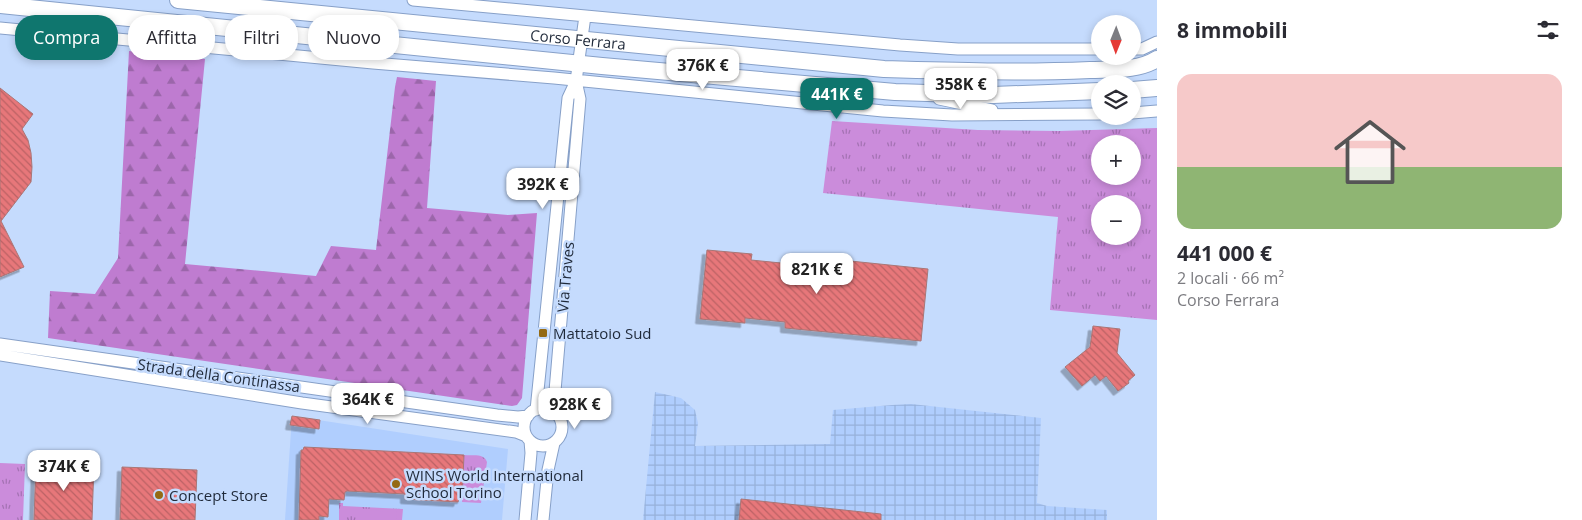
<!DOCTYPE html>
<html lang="it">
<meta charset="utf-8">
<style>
body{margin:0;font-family:"Open Sans",sans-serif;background:#f7f7f7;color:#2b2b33;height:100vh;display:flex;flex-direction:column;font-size:19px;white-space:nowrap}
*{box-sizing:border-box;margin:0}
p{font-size:16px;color:#7c7c81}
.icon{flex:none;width:28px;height:28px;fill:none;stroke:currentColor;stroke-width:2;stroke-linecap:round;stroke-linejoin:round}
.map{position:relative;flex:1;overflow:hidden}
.details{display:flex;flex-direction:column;background:#fff;width:425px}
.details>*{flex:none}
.hud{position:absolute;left:15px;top:15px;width:475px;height:45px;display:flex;gap:10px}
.needle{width:32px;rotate:181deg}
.fabs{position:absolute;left:1091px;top:15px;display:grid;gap:10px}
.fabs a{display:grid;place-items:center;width:50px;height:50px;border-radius:50%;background:#fff;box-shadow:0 2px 8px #0003;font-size:25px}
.price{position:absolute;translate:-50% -42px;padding:0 11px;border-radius:10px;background:#fff;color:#222;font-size:16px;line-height:32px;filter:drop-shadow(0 1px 2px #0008)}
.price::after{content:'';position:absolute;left:50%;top:30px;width:15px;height:11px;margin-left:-8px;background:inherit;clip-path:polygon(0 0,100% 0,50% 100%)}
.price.active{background:#0f766e;color:#fff}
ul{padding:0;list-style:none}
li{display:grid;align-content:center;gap:10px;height:265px;padding:0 20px}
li+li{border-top:1px solid #e1e1e2}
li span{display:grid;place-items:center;height:155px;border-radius:15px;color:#555}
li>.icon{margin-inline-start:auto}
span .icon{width:90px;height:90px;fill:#fffc;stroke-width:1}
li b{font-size:21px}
h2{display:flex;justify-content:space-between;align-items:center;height:60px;padding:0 20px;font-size:21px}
.pill{padding:0 18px;border-radius:20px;background:#fff;box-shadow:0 2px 8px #0003;font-size:18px;line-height:45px}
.pill.active{background:#0f766e;color:#fff}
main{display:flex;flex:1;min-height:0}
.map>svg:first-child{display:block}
.built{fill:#b0cefe}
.industrial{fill:url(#industrial-grid)}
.grass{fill:url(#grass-tufts);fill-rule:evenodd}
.forest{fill:url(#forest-firs)}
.pitch{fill:#cb8cdb}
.building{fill:url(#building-back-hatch);stroke:#a97676;filter:url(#shadow)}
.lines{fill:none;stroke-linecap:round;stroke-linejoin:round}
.minor-casing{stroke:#87a0c8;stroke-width:13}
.secondary-casing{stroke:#87a0c8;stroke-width:18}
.minor{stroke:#fff;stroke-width:11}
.secondary{stroke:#fff;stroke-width:16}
.poi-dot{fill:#946a14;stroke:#c5dbfd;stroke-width:2}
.labels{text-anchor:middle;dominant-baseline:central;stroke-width:5;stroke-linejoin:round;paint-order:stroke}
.street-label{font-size:15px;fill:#1f2939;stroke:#c5dbfd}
.poi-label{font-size:15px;fill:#1f2939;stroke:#c5dbfd;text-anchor:start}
</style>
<main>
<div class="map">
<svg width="1157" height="520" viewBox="0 0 1157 520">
<defs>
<pattern id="industrial-grid" width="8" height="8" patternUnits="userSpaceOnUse" patternTransform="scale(1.25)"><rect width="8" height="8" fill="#b0cefe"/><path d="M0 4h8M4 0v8" fill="none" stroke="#97b1da"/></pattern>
<pattern id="grass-tufts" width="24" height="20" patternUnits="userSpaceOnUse" patternTransform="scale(1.25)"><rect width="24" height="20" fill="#cb8cdb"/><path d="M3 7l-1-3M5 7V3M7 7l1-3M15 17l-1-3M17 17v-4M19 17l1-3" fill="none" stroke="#a472b3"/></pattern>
<pattern id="forest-firs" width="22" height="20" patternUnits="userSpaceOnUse" patternTransform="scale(1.25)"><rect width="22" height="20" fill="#bf7cd0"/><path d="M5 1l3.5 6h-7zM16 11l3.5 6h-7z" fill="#9b66aa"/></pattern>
<pattern id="building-back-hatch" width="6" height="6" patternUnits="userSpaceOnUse" patternTransform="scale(1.25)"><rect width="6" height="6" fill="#e7777a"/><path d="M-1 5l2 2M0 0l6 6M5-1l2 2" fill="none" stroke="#bb6265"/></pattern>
<filter id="shadow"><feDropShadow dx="-4.5" dy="4.5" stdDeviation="0" flood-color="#0004"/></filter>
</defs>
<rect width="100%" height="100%" fill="#c5dbfd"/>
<!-- built -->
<path class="built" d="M292 416 508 449 502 520H285Z"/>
<!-- industrial -->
<path class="industrial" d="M655 392 681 398 695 410 698 423 695 446 830 444 833 410 892 405 911 404 1041 418 1037 503 1047 506 1107 510V520H643Z"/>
<!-- grass -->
<path class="grass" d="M832 121 978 130 1059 131 1157 128V320L1050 310 1058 217 823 193ZM1100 144H1132V176H1100ZM1100 204H1132V236H1100Z
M464 455C473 456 484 453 487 462L481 503 462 502Z
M0 463 25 464 23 520H0Z
M339 503H343V506L403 509 402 520H339Z"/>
<!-- forest -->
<path class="forest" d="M129 51 205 59 185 264 316 276 331 246 376 250 395 87 397 77 436 81 427 208 508 215 537 213 522 398 517 405 512 406 48 338 50 291 95 294 118 258Z"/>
<!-- pitch -->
<path class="pitch" d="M362 510 397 512 396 520H362Z"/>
<!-- building -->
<path class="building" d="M0 88 33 114 22 129 28 140 31 153 32 167 31 182 1 221 24 267 0 277Z
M707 250 752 254 751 260 791 264 792 255 928 269 921 341 785 328V322L745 318V323L700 319Z
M1093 326 1120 329 1117 353 1135 375 1128 381 1129 383 1118 391 1106 376 1100 381 1095 375 1082 386 1065 367 1090 347Z
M292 416 320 420 319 429 290 425Z
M304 447 464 455 462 499H459L458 502 405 499V494L347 491 345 492 344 500 329 499 328 517 319 516V520H299L301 450H303Z
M36 463 94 465 92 520H34Z
M122 467 197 470 195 520H120Z
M741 499 881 514V520H739Z"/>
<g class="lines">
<!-- minor casing -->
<g class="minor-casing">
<path id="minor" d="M413 0 900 45 958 49H1100
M0 28 373 63 554 78 883 111 952 115 1100 114
M328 43 354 52 377 58
M1132 49H1142L1157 42
M939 99 992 110
M1132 113 1157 111
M0 344 497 415 518 417 528 416
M0 355 302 403 516 432 526 436
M524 427a19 19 0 1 1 38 0a19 19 0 1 1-38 0Z
M536 410 568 98 576 81
M556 413 555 391 580 99 576 81 585 16
M525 520 531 453 530 441
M543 520 548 470 554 443"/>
</g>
<!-- secondary casing -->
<g class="secondary-casing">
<g id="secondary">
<path id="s1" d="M178 0 884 69C953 71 1022 73 1090 70 1112 69 1138 71 1157 59"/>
<path d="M0 5 602 66 895 92 993 95 1100 91"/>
<path d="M1132 90 1157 88"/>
</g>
</g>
<!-- minor -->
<use href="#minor" class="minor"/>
<!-- secondary -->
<use href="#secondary" class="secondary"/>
</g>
<!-- markers -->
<g class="poi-dot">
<rect x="538" y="328" width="10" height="10" rx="2.5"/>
<circle cx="396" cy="484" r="5"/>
<circle cx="159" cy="495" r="5"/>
</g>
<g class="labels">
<!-- street labels -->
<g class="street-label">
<text stroke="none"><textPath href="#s1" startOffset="402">Corso Ferrara</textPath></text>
<text transform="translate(565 277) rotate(-85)">Via Traves</text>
<text transform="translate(219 375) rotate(8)">Strada della Continassa</text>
</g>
<!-- poi labels -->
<g class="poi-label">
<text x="553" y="333">Mattatoio Sud</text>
<text x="406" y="475">WINS World International<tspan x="406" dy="17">School Torino</tspan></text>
<text x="169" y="495">Concept Store</text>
</g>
</g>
</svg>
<div class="fabs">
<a><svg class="needle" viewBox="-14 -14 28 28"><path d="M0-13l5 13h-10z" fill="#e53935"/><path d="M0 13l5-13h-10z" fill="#7c7c81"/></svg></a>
<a><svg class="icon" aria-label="layers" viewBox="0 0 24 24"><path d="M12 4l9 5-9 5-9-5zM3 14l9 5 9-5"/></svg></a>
<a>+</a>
<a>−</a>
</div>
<b class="price" style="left:703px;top:91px">376K €</b>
<b class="price" style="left:961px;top:110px">358K €</b>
<b class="price active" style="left:837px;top:120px">441K €</b>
<b class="price" style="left:543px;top:210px">392K €</b>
<b class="price" style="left:817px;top:295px">821K €</b>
<b class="price" style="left:368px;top:425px">364K €</b>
<b class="price" style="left:575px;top:430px">928K €</b>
<b class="price" style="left:64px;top:492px">374K €</b>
<div class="hud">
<a class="pill active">Compra</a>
<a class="pill">Affitta</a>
<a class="pill">Filtri</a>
<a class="pill">Nuovo</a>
</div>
</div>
<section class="details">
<h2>8 immobili<svg class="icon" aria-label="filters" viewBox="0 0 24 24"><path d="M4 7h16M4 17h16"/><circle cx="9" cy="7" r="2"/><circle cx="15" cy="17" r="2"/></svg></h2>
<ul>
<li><span style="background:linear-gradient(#f6c9c9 60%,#8fb573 0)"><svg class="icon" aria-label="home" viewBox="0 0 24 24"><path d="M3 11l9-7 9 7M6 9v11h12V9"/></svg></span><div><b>441 000 €</b><p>2 locali · 66 m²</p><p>Corso Ferrara</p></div></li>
</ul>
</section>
</main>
